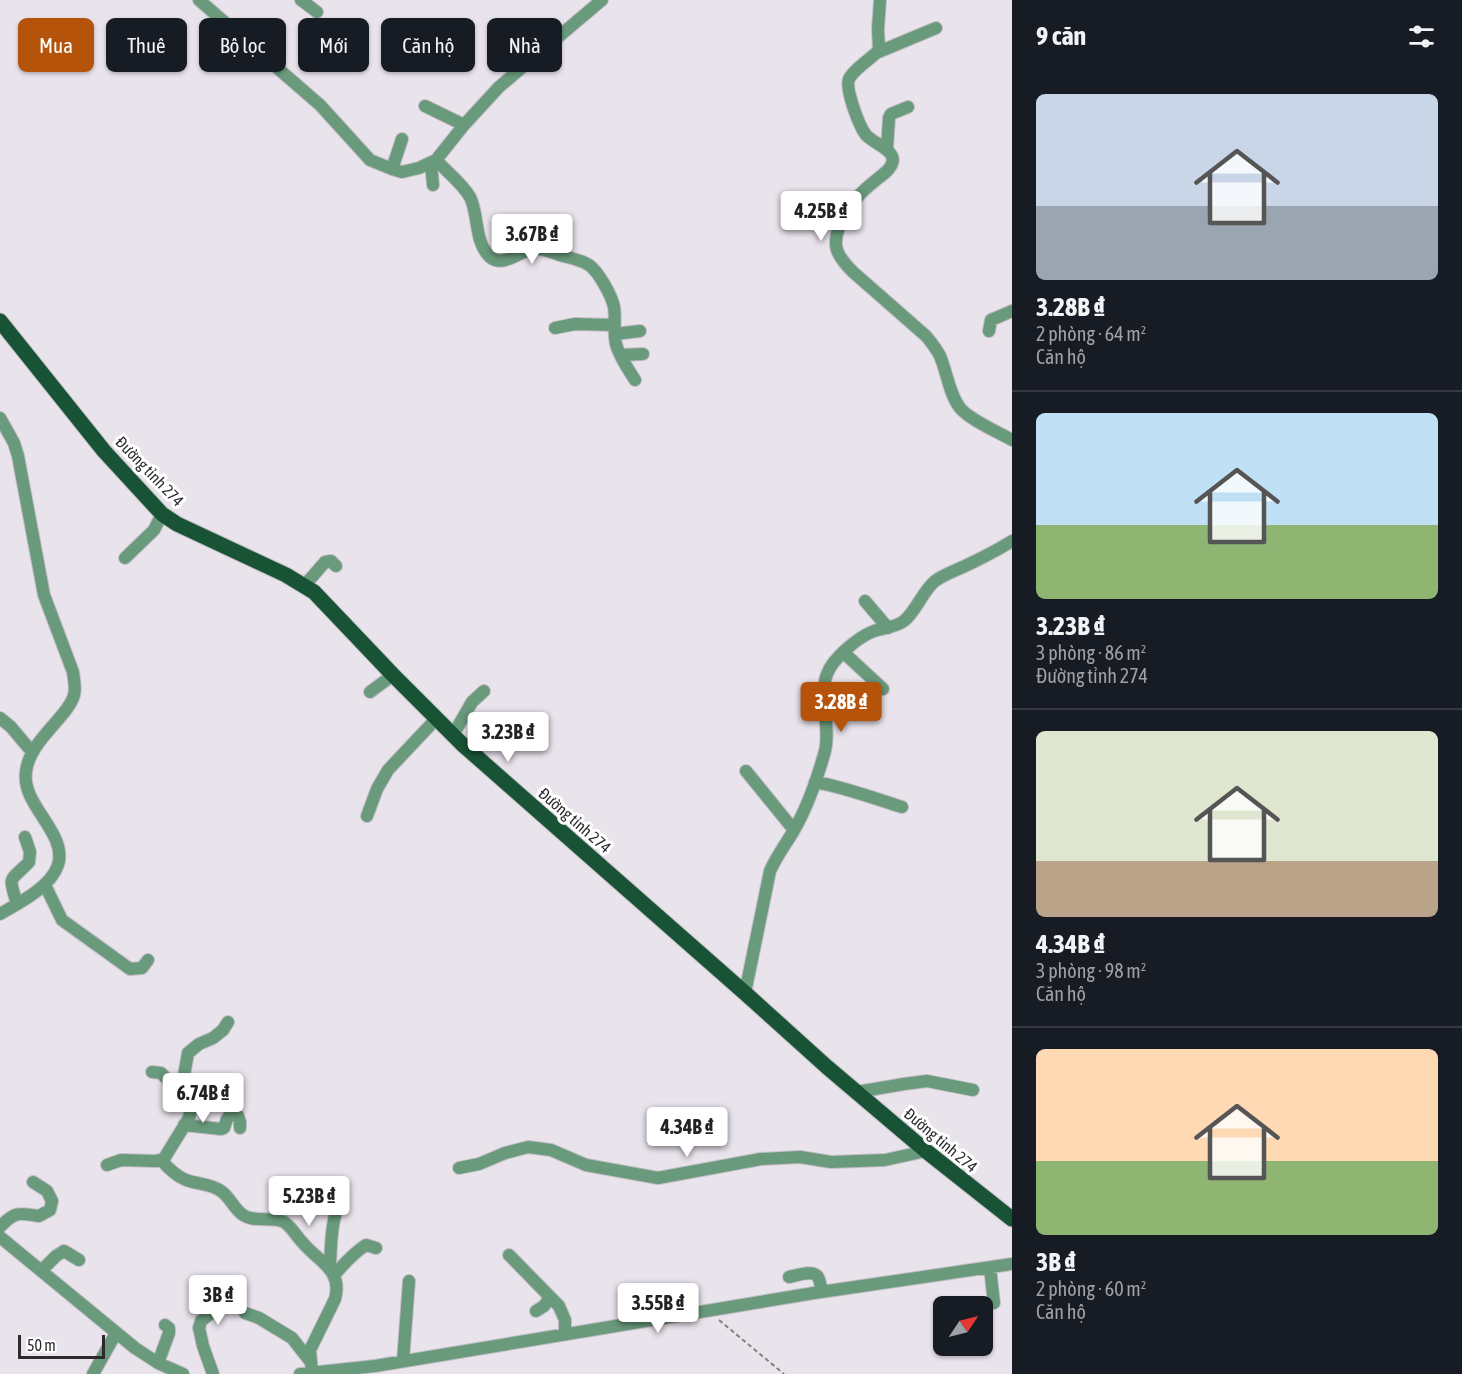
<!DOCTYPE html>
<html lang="vi">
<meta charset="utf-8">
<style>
body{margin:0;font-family:"Asap Condensed",sans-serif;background:#20242c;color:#f1f3f6;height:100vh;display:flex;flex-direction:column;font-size:22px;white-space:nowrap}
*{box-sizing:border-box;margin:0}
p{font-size:20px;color:#9ea1a6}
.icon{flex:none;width:33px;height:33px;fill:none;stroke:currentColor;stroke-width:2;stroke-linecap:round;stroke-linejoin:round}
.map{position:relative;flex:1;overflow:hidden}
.side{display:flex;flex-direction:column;background:#171b24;width:450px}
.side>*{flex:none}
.top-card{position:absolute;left:18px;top:18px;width:570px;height:54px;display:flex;gap:12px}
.needle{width:39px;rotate:55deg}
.tools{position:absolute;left:933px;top:1296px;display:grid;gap:12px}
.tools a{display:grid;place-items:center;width:60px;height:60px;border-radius:9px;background:#171b24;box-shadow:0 2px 4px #0004;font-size:30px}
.scale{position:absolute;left:18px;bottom:15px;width:87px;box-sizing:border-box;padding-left:6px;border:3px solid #2c2a2d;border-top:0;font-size:16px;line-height:21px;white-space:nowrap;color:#2c2a2d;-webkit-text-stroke:4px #fff;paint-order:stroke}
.price{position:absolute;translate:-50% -51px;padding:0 14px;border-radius:6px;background:#fff;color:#222;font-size:20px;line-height:39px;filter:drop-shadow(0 2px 3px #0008)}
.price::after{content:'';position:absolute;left:50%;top:36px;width:18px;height:14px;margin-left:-9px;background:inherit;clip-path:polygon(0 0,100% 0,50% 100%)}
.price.selected{background:#b45309;color:#fff}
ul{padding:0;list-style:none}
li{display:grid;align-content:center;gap:12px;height:318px;padding:0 24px}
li+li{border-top:2px solid #363941}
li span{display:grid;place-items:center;height:186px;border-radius:9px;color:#555}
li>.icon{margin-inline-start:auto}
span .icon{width:108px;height:108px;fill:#fffc;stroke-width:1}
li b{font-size:26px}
h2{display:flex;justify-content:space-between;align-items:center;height:72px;padding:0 24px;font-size:26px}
.chip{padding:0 21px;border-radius:9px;background:#171b24;box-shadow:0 2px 4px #0004;font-size:21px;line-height:54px}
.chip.selected{background:#b45309;color:#fff}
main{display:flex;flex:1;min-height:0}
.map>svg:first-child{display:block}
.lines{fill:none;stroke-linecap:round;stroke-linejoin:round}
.minor-casing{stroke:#c3bec6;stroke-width:14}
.major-casing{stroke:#c3bec6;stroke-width:17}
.path{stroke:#848086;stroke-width:2;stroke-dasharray:4.5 3;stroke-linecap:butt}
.minor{stroke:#699a7c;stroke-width:12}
.major{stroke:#195335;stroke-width:15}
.labels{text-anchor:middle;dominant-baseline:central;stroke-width:6;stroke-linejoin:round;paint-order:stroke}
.street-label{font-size:16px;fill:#2c2a2d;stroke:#fff}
</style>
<main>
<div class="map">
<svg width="1012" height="1374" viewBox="0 0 1012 1374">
<rect width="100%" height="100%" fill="#e9e3ec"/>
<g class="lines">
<!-- minor casing -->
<g class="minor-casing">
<path id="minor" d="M199 0 320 105 370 160 392 169 402 172 419 168 436 160 464 125 499 87 602 0
M301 0 317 12
M880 0 878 29 879 49 876 53C869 60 853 70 849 79 845 89 859 126 866 135 876 146 905 152 887 171 877 180 864 188 856 199 846 211 832 234 837 250 840 259 847 266 853 272L926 336C931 342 936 348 940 356 947 372 949 394 960 408 970 420 998 432 1012 440
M876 53 936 28
M425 106 464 125
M887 149 889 118 891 114 908 107
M436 160C447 172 462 183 470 197 479 215 474 242 490 257 502 268 519 252 532 249 542 247 553 253 563 256 571 258 581 260 589 265 598 271 612 296 614 307 616 319 613 332 616 344 619 356 628 369 635 380
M431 163 433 185
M392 169 402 139
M535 248 543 225
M555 328 575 324 614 325
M989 331 991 320 1012 311
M615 334 640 331
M621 355 643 354
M0 418 14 443 18 456 44 595 73 672C74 680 76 688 74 695 72 703 67 709 62 715 48 732 28 750 26 772 21 805 68 833 58 865 51 887 19 903 0 914
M125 558 154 530 162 514
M304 586 325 562 331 561 336 566
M865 601 888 628
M843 652 883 689
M370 692 393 675
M0 718 11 727 32 752
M453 735 472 702 484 691
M746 771 794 830
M815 782C844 787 873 798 902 807
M367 816 377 789 388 770 436 719
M45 885 62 920 130 969 142 968 148 960
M17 904C8 874 9 883 29 862L30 852 25 837
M745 993 770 871C776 857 785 845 793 832 806 810 818 776 825 751 831 726 818 698 827 674 833 658 858 637 874 631 884 628 896 627 904 621 917 610 922 592 935 581 943 575 954 571 963 567 980 559 996 551 1012 541
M152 1072 161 1073 167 1079 173 1091 189 1099
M857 1092 904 1084 927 1081 973 1090
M192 1104 197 1080
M184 1125 221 1129 224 1128 227 1119 230 1115 238 1116 240 1122V1128
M161 1160C168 1168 176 1176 186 1180 197 1184 212 1184 221 1191 230 1197 234 1209 243 1215 255 1223 272 1216 284 1222 292 1227 296 1236 303 1243 319 1262 343 1270 335 1299L310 1350 312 1373
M107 1165 121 1160 155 1161 161 1160 165 1157 189 1118 191 1108 183 1081 188 1053 199 1044 213 1038 223 1030 228 1022
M459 1168 479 1164 505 1153 528 1147 551 1150 586 1165 658 1178 761 1159 800 1157 831 1162 885 1160 926 1151
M0 1227C15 1211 18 1213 39 1216L50 1210 52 1201 47 1191 33 1182
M0 1237 135 1348 158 1363 183 1374
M509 1255 559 1306 565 1320V1334
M330 1268C331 1242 331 1219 342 1195
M990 1268 994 1303
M41 1271 56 1256 64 1251 79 1260
M334 1275C344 1264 353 1253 366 1245L376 1248
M789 1277C796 1276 813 1269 818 1277 820 1280 821 1288 822 1292
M536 1311 544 1306 550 1297
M245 1313 259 1318 292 1338 310 1361
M403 1361 409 1281
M158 1363 169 1333V1328L165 1325
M93 1374 116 1333
M213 1374 203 1346 199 1328 201 1321 232 1296 237 1287
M300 1374 375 1366 814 1293 1012 1264"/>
</g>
<!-- major casing -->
<g class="major-casing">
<path id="major" d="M0 321 104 451 162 514 177 524 286 575 314 592 393 675 462 744 745 993 827 1067 926 1151 1012 1219"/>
</g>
<!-- path -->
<path class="path" d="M719 1320 784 1374"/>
<!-- minor -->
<use href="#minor" class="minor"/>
<!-- major -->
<use href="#major" class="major"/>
</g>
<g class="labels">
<!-- street labels -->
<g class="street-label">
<text transform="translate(150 471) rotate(46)">Đường tỉnh 274</text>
<text transform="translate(575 820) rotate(41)">Đường tỉnh 274</text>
<text transform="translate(941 1140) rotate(40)">Đường tỉnh 274</text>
</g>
</g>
</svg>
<div class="tools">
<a><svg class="needle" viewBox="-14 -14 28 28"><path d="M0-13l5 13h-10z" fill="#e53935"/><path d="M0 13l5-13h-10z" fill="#9ea1a6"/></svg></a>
</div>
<div class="scale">50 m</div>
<b class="price" style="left:821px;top:242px">4.25B ₫</b>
<b class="price" style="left:532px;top:265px">3.67B ₫</b>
<b class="price selected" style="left:841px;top:733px">3.28B ₫</b>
<b class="price" style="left:508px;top:763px">3.23B ₫</b>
<b class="price" style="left:203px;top:1124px">6.74B ₫</b>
<b class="price" style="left:687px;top:1158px">4.34B ₫</b>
<b class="price" style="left:309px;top:1227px">5.23B ₫</b>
<b class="price" style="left:218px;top:1326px">3B ₫</b>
<b class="price" style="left:658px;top:1334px">3.55B ₫</b>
<div class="top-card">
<a class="chip selected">Mua</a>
<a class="chip">Thuê</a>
<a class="chip">Bộ lọc</a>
<a class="chip">Mới</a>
<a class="chip">Căn hộ</a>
<a class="chip">Nhà</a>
</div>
</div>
<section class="side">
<h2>9 căn<svg class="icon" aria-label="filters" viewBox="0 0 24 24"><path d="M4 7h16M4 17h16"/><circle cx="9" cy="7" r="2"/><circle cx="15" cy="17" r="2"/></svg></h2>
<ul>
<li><span style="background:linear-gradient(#c9d6e8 60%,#9aa5b1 0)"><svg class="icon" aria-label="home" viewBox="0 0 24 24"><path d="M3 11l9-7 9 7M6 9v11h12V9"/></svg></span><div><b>3.28B ₫</b><p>2 phòng · 64 m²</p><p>Căn hộ</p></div></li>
<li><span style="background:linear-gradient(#bfe0f5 60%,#8fb573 0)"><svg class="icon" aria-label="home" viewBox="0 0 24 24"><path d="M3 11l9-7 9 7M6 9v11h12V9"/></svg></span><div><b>3.23B ₫</b><p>3 phòng · 86 m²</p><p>Đường tỉnh 274</p></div></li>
<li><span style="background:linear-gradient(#dfe7d0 70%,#b9a48a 0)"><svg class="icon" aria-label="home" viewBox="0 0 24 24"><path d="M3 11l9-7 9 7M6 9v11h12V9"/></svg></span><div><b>4.34B ₫</b><p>3 phòng · 98 m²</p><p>Căn hộ</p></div></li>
<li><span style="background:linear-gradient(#ffd9b3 60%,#8fb573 0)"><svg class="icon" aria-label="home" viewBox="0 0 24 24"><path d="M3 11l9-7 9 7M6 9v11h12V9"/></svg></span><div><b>3B ₫</b><p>2 phòng · 60 m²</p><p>Căn hộ</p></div></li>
</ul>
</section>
</main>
